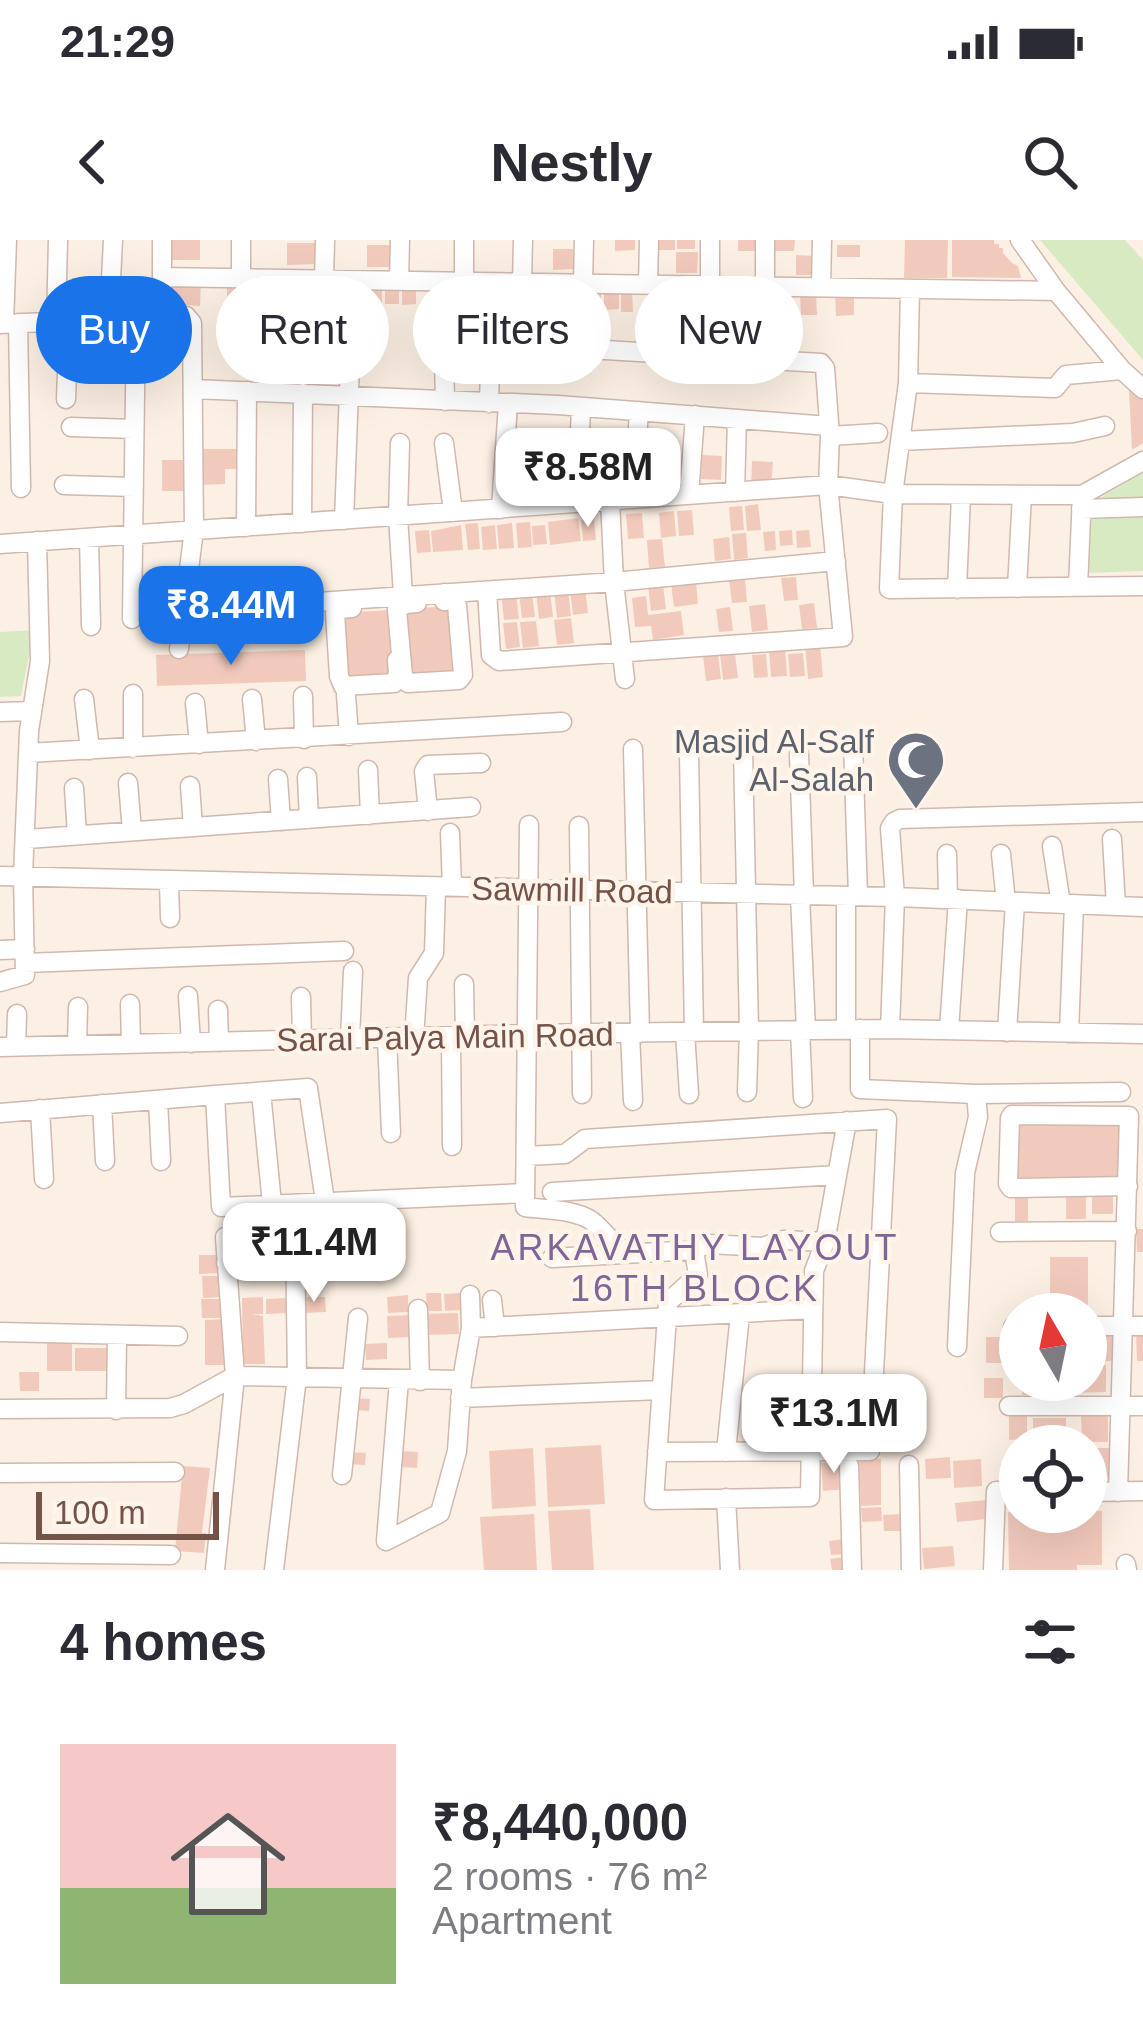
<!DOCTYPE html>
<meta charset="utf-8">
<style>
body{margin:0;font-family:Helvetica,sans-serif;background:#f2f2f3;color:#2b2b33;height:100vh;display:flex;flex-direction:column;font-size:45px;white-space:nowrap}
*{box-sizing:border-box;margin:0}
p{font-size:39px;color:#7c7c81}
.icon{flex:none;width:66px;height:66px;fill:none;stroke:currentColor;stroke-width:2;stroke-linecap:round;stroke-linejoin:round}
.map{position:relative;height:1330px;overflow:hidden}
.panel{display:flex;flex-direction:column;background:#fff;flex:1}
.panel>*{flex:none}
.guide{position:absolute;left:36px;top:36px;width:1071px;height:108px;display:flex;gap:24px}
.needle{width:78px;rotate:351deg}
.fabs{position:absolute;left:999px;top:1053px;display:grid;gap:24px}
.fabs a{display:grid;place-items:center;width:108px;height:108px;border-radius:50%;background:#fff;box-shadow:0 12px 48px #0002;font-size:60px}
.scale{position:absolute;left:36px;bottom:30px;width:183px;box-sizing:border-box;padding-left:12px;border:6px solid #755349;border-top:0;font-size:33px;line-height:42px;white-space:nowrap;color:#755349;-webkit-text-stroke:9px #fff4ea;paint-order:stroke}
.price{position:absolute;translate:-50% -102px;padding:0 27px;border-radius:24px;background:#fff;color:#222;font-size:39px;line-height:78px;filter:drop-shadow(0 3px 6px #0008)}
.price::after{content:'';position:absolute;left:50%;top:72px;width:36px;height:27px;margin-left:-18px;background:inherit;clip-path:polygon(0 0,100% 0,50% 100%)}
.price.active{background:#1a73e8;color:#fff}
ul{padding:0;list-style:none}
li{display:flex;align-items:center;gap:36px;height:300px;padding:0 60px}
li span{display:grid;place-items:center;flex:none;width:336px;height:240px;border-radius:0px;color:#555}
li>.icon{margin-inline-start:auto}
span .icon{width:144px;height:144px;fill:#fffc;stroke-width:1}
li b{font-size:51px}
h2{display:flex;justify-content:space-between;align-items:center;height:144px;padding:0 60px;font-size:51px}
.tag{padding:0 42px;border-radius:54px;background:#fff;box-shadow:0 12px 48px #0002;font-size:42px;line-height:108px}
.tag.active{background:#1a73e8;color:#fff}
.status{display:flex;justify-content:space-between;align-items:center;height:84px;padding:0 60px;background:#fff;direction:ltr}
.status svg{height:33px;fill:currentColor}
header{display:flex;justify-content:space-between;align-items:center;height:156px;padding:0 60px;background:#fff;font-size:54px;font-weight:700}
.map>svg:first-child{display:block}
.green{fill:#d8eac2}
.building{fill:#f2cabc}
.lines{fill:none;stroke-linecap:round;stroke-linejoin:round}
.minor-casing{stroke:#d0b8ad;stroke-width:21}
.minor{stroke:#fff;stroke-width:18}
.labels{text-anchor:middle;dominant-baseline:central;stroke-width:9;stroke-linejoin:round;paint-order:stroke}
.worship-label{font-size:33px;fill:#5b616d;stroke:#fff4ea;text-anchor:end}
.street-label{font-size:33px;fill:#755349;stroke:#fff4ea}
.neighbourhood-label{font-size:36px;letter-spacing:3px;fill:#806598;stroke:#fff4ea}
</style>
<div class="status"><b>21:29</b><svg viewBox="0 0 49 12"><path d="M0 12V9h3v3zM5 12V6h3v6zM10 12V3h3v9zM15 12V0h3v12zM26 1h20v11H26zM47 4h2v5h-2z"/></svg></div>
<header><svg class="icon" aria-label="back" viewBox="0 0 24 24"><path d="M15 5l-7 7 7 7"/></svg>Nestly<svg class="icon" aria-label="search" viewBox="0 0 24 24"><circle cx="10" cy="10" r="6"/><path d="M15 15l6 6"/></svg></header>
<div class="map">
<svg width="1143" height="1330" viewBox="0 0 1143 1330">
<rect width="100%" height="100%" fill="#fcf0e4"/>
<!-- green -->
<path class="green" d="M1040 0H1125L1143 20V120Z
M1143 233V331L1088 333 1093 262Z
M34 390 21 456 0 457V392Z"/>
<!-- building -->
<path class="building" d="M171 0H200V20H172Z
M615 0H635V10L615 11Z
M654 0H675V10H654Z
M677 0H695V9H677Z
M738 0H757V11H738Z
M775 0H795L794 11H775Z
M905 0H948L947 38H904Z
M952 0H994V4H999V8H1003V13L1012 23 1018 26 1021 38 952 37Z
M287 3H316V24L287 25Z
M367 5H391V27H367Z
M837 5H860V17H837Z
M553 9H573L574 29 553 30Z
M676 12H698L697 33H676Z
M796 15 817 16V35H796Z
M173 38 201 40 200 66 171 64Z
M227 41 247 42 246 62 227 61Z
M267 41H281L282 62H268Z
M287 41H300L301 60 287 61Z
M251 42H265V61H251Z
M353 42H366L367 64 336 62V44L351 43 353 57Z
M333 43 334 63 318 64V44Z
M369 43H382V63H370Z
M385 44H399V64H385Z
M402 44H416V64L402 65Z
M467 45 468 68H452V46Z
M485 45H502V67L485 68Z
M520 47 551 50V68L521 69Z
M619 48V69L604 70V49Z
M585 49H601V71L585 72Z
M632 49 633 72H621V50Z
M683 50 684 74H668V51Z
M768 51V76L736 77V52Z
M783 51 784 75H771V52Z
M685 52H699V73H685Z
M816 53 817 75H801L800 54Z
M835 55H854V75L836 76Z
M1129 149H1139L1143 154V203L1132 210Z
M201 209H242V229H225V244L201 245Z
M702 215 722 216 721 240 701 239Z
M162 220H184V251H162Z
M752 221 773 222 771 246 751 245Z
M758 264 761 290 747 291 745 266Z
M742 266 744 290 731 291 729 267Z
M692 270 694 295 679 296 677 271Z
M674 271 676 296 661 298 659 273Z
M642 273 644 298 628 299 626 274Z
M578 278 581 301 550 305 548 282Z
M594 279 596 300 583 301 581 280Z
M530 282 532 307 518 308 516 283Z
M478 283 480 309 468 310 465 284Z
M512 283 514 308 499 309 497 285Z
M461 285 463 310 433 312 431 291Z
M495 285 497 309 483 310 481 287Z
M545 285 547 304 533 305 532 286Z
M429 290 431 312 417 313 415 291Z
M792 290 793 305 780 306 779 291Z
M809 290 811 307 797 308 796 291Z
M775 291 776 310 765 311 763 292Z
M746 293 748 318 734 320 732 294Z
M729 297 731 319 715 321 713 299Z
M662 299 665 327 649 328 647 300Z
M796 337 798 360 784 361 781 338Z
M745 338 747 362 732 363 729 340Z
M696 341 698 364 674 367 671 344Z
M663 344 666 369 651 371 648 345Z
M585 347 588 373 573 375 570 349Z
M568 348 571 376 557 378 554 350Z
M550 350 553 377 539 379 536 352Z
M516 353 519 379 504 380 501 354Z
M532 353 535 377 522 378 519 354Z
M646 356 648 375 681 371 684 395 653 400 651 386 635 387 632 358Z
M814 363 817 388 802 389 799 365Z
M765 364 768 390 752 392 749 366Z
M454 366 458 437 407 440 403 369Z
M730 367 733 391 719 392 716 369Z
M390 370 393 440 344 442 340 373Z
M291 372 292 399 268 401 266 373Z
M228 378 229 392 201 393V379Z
M571 378 574 403 557 405 554 380Z
M536 381 539 406 523 408 520 382Z
M517 382 520 407 506 409 503 383Z
M820 404 823 437 808 439 805 405Z
M785 407 787 436 771 437 769 409Z
M305 410 306 441 157 446 156 415Z
M735 413 738 438 723 440 720 414Z
M803 413 805 436 790 437 788 414Z
M718 414 721 439 706 441 703 415Z
M766 414 768 437 754 438 752 415Z
M1123 877 1124 943 1011 944 1010 879Z
M1066 954H1086V979H1066Z
M1015 956H1028V981H1015Z
M1092 956H1113V974H1092Z
M1136 989H1143V1012H1137Z
M199 1015H221L222 1033 199 1034Z
M1050 1017H1088V1065H1050Z
M202 1036H224L225 1057 203 1058Z
M426 1053H441L442 1071H427Z
M460 1053 461 1070 445 1071 444 1054Z
M408 1055V1072L388 1073 387 1057Z
M263 1057V1074H251L263 1076 265 1124H243L242 1058Z
M302 1057H325L326 1072 302 1073Z
M287 1058V1073L266 1074V1059Z
M201 1059H225L226 1078H202Z
M458 1073 459 1094 426 1095 425 1074Z
M409 1075 410 1097 388 1098 387 1076Z
M226 1079 227 1125H205V1080Z
M1112 1091V1121L1091 1122V1092Z
M1136 1091H1143V1121H1137Z
M986 1097H1003V1123H986Z
M1005 1097H1020V1124L1005 1123Z
M47 1099H72V1131H47Z
M387 1103V1119L366 1120 365 1104Z
M75 1108H111V1131H75Z
M1106 1125V1152L1070 1153V1140H1086V1126Z
M19 1132H39V1151H20Z
M984 1138H1003V1158H984Z
M1022 1140H1042V1155H1022Z
M1045 1140H1063L1064 1154H1045Z
M353 1158 370 1159 369 1171 352 1170Z
M1081 1175H1108V1202H1082Z
M1009 1176H1027V1199L1009 1200Z
M1033 1178H1066V1204L1033 1205Z
M601 1205 605 1264 548 1267 545 1208Z
M533 1208 536 1266 492 1269 489 1211Z
M1086 1208H1110V1236L1086 1237Z
M398 1211 418 1212 417 1228 398 1227Z
M348 1212 366 1213 365 1225 347 1224Z
M950 1217 951 1238 926 1239 925 1219Z
M881 1219V1265L861 1266 859 1220Z
M981 1219 982 1246 954 1248 953 1221Z
M844 1221 846 1249 823 1251 821 1223Z
M183 1226 210 1228 202 1293H206L204 1313 175 1311Z
M986 1260 987 1279 957 1282 955 1263Z
M881 1267 882 1281 862 1282 861 1268Z
M590 1269 594 1330H552L548 1271Z
M1102 1271V1325H1077V1330H1009L1008 1272Z
M534 1274 537 1330H484L480 1277Z
M902 1274 903 1291H884L883 1275Z
M845 1299 847 1314 831 1315 829 1301Z
M953 1306 955 1326 924 1329 922 1308Z
M844 1317 845 1330H832L830 1319Z"/>
<g class="lines">
<!-- minor casing -->
<g class="minor-casing">
<path id="minor" d="M162 0V77
M765 0V46
M1020 0 1056 51 1122 130 1143 149
M162 37 1056 51
M241 39V0
M324 40 325 0
M399 41 400 0
M464 42V0
M522 43 523 0
M583 44 584 0
M648 45 649 0
M710 46V0
M821 47 822 0
M910 49 908 143 893 254 889 349 1143 346
M273 70 276 152
M443 75 445 161
M109 79 113 0
M56 82 58 0
M18 83 21 248
M0 84 186 76 192 83 194 290 184 368 200 370 614 342 836 321
M4 84 7 0
M908 143 1055 148 1066 135 1122 130
M194 149 558 165 829 186
M66 159 69 81
M489 163 491 92
M71 187 134 189
M830 196 878 193
M901 201 1073 193 1105 186
M400 203 398 276 403 356
M444 203 453 272
M64 245 134 247
M735 252 737 179
M689 255 695 175
M633 259 639 171
M610 261 614 342 625 439
M577 263 581 167
M501 269 508 163
M1081 269 1143 267
M344 280 352 74
M302 283 303 153
M246 287 247 151
M89 298 91 386
M0 304 828 245 893 254 1082 255 1143 221
M1078 347 1082 255
M1017 348 1022 255
M957 349 961 256
M487 351 491 415 499 421 843 397 828 245 830 196 825 128 821 123 572 108
M417 363 405 364 397 370 403 436 408 443 459 440 463 435 457 365 453 360 444 361V353
M352 368 340 369 335 373 339 436 343 446 394 443 398 434 397 420
M132 379 136 78
M179 409 184 368
M133 454V508
M346 455 349 496
M303 456 304 499
M84 459 90 510
M252 459 256 501
M195 463 199 504
M0 472 32 471
M853 503 858 656
M633 509 640 793
M743 510 749 791 747 852
M28 513 562 482
M689 514 694 792
M799 514 804 655
M368 530 370 575
M307 537 309 579
M278 539 281 581
M128 543 132 591
M190 546 193 587
M74 548 77 595
M428 571 424 531 428 525 481 523
M529 585 525 967C545 970 575 969 592 981 606 992 612 1006 629 1013
M579 586 582 854
M450 593 452 647
M27 599 471 567
M1112 599 1116 666
M1052 606 1061 664
M947 614 948 659
M1001 614 1006 662
M0 636 895 657 1143 667
M169 641 170 678
M800 655 806 790
M0 710 25 709
M25 723 344 711
M0 742 25 735 23 636 29 491 40 421 37 301
M464 744 465 796
M188 756 191 803
M301 757 302 800
M130 764 131 804
M218 770 219 802
M846 789V656
M860 789V849L976 854 1121 852
M890 789 895 657 890 588 894 582 900 579 1143 572
M800 790 803 858
M949 790 958 659
M685 792 689 854
M1007 792 1015 662
M630 793 633 861
M1069 793 1074 664
M451 797 452 906
M387 798 391 893
M414 798 418 738 434 713 436 647
M350 799 353 731
M77 805 78 767
M0 807 528 794 890 789 1143 794
M16 807 17 774
M261 852 272 964
M215 855 308 848 325 961
M158 860 161 921
M102 864 105 921
M40 869 44 939
M0 873 215 855 221 967 525 953
M526 916 565 914 585 899 887 879 870 1211 657 1212
M552 952 837 935
M1000 992 1127 991
M694 1010 698 1035 668 1062 654 1260 810 1257 814 1031 825 1002 847 881
M552 1018 694 1010 709 1004 763 1007 783 1000 825 1002
M226 1023 296 1016
M470 1055 471 1088
M492 1060 495 1087
M418 1069 420 1141
M1086 1086H1143
M1013 1087H1020
M0 1092 178 1096
M957 1107 965 933 978 877 976 854
M460 1158 661 1150
M1009 1166H1143
M0 1169 170 1168 184 1164 235 1136 462 1140
M116 1170 117 1095
M726 1212 740 1074
M909 1225 911 1330
M849 1226 852 1330
M0 1233 175 1232
M342 1235 358 1078
M1086 1252 1143 1251
M1118 1252 1129 876 1012 875 1010 878 1008 944 1011 948 1128 946
M726 1258 730 1330
M386 1301 440 1273 457 1211 462 1140 471 1088 812 1069
M386 1301 399 1140
M0 1313 171 1315
M1126 1324 1127 1330
M215 1330 235 1136 225 997
M274 1330 297 1137 295 995
M993 1330 996 1251 1020 1252"/>
</g>
<!-- minor -->
<use href="#minor" class="minor"/>
</g>
<!-- icons -->
<defs>
<g id="mosque-pin" transform="scale(3)"><path d="M0 17L-7.5 6A9.5 9.5 0 1 1 7.5 6Z" fill="#6b7280" stroke="#fff4ea"/><path d="M3.5-4.9A6 6 0 1 0 3.5 4.9A5 5 0 1 1 3.5-4.9Z" fill="#fff"/></g>
</defs>
<g fill-rule="evenodd">
<use href="#mosque-pin" x="916" y="520"/>
</g>
<g class="labels">
<!-- worship labels -->
<g class="worship-label">
<text x="874" y="501">Masjid Al-Salf<tspan x="874" dy="38">Al-Salah</tspan></text>
</g>
<!-- street labels -->
<g class="street-label">
<text transform="translate(572 650) rotate(1)">Sawmill Road</text>
<text transform="translate(445 797) rotate(-1)">Sarai Palya Main Road</text>
</g>
<!-- neighbourhood labels -->
<g class="neighbourhood-label">
<text x="695" y="1007">ARKAVATHY LAYOUT<tspan x="695" dy="41">16TH BLOCK</tspan></text>
</g>
</g>
</svg>
<div class="fabs">
<a><svg class="needle" viewBox="-14 -14 28 28"><path d="M0-13l5 13h-10z" fill="#e53935"/><path d="M0 13l5-13h-10z" fill="#7c7c81"/></svg></a>
<a><svg class="icon" aria-label="locate" viewBox="0 0 24 24"><circle cx="12" cy="12" r="6"/><path d="M12 2v4M12 18v4M2 12h4M18 12h4"/></svg></a>
</div>
<div class="scale">100 m</div>
<b class="price" style="left:588px;top:290px">₹8.58M</b>
<b class="price active" style="left:231px;top:428px">₹8.44M</b>
<b class="price" style="left:314px;top:1065px">₹11.4M</b>
<b class="price" style="left:834px;top:1236px">₹13.1M</b>
<div class="guide">
<a class="tag active">Buy</a>
<a class="tag">Rent</a>
<a class="tag">Filters</a>
<a class="tag">New</a>
</div>
</div>
<section class="panel">
<h2>4 homes<svg class="icon" aria-label="filters" viewBox="0 0 24 24"><path d="M4 7h16M4 17h16"/><circle cx="9" cy="7" r="2"/><circle cx="15" cy="17" r="2"/></svg></h2>
<ul>
<li><span style="background:linear-gradient(#f6c9c9 60%,#8fb573 0)"><svg class="icon" aria-label="home" viewBox="0 0 24 24"><path d="M3 11l9-7 9 7M6 9v11h12V9"/></svg></span><div><b>₹8,440,000</b><p>2 rooms · 76 m²</p><p>Apartment</p></div></li>
</ul>
</section>
